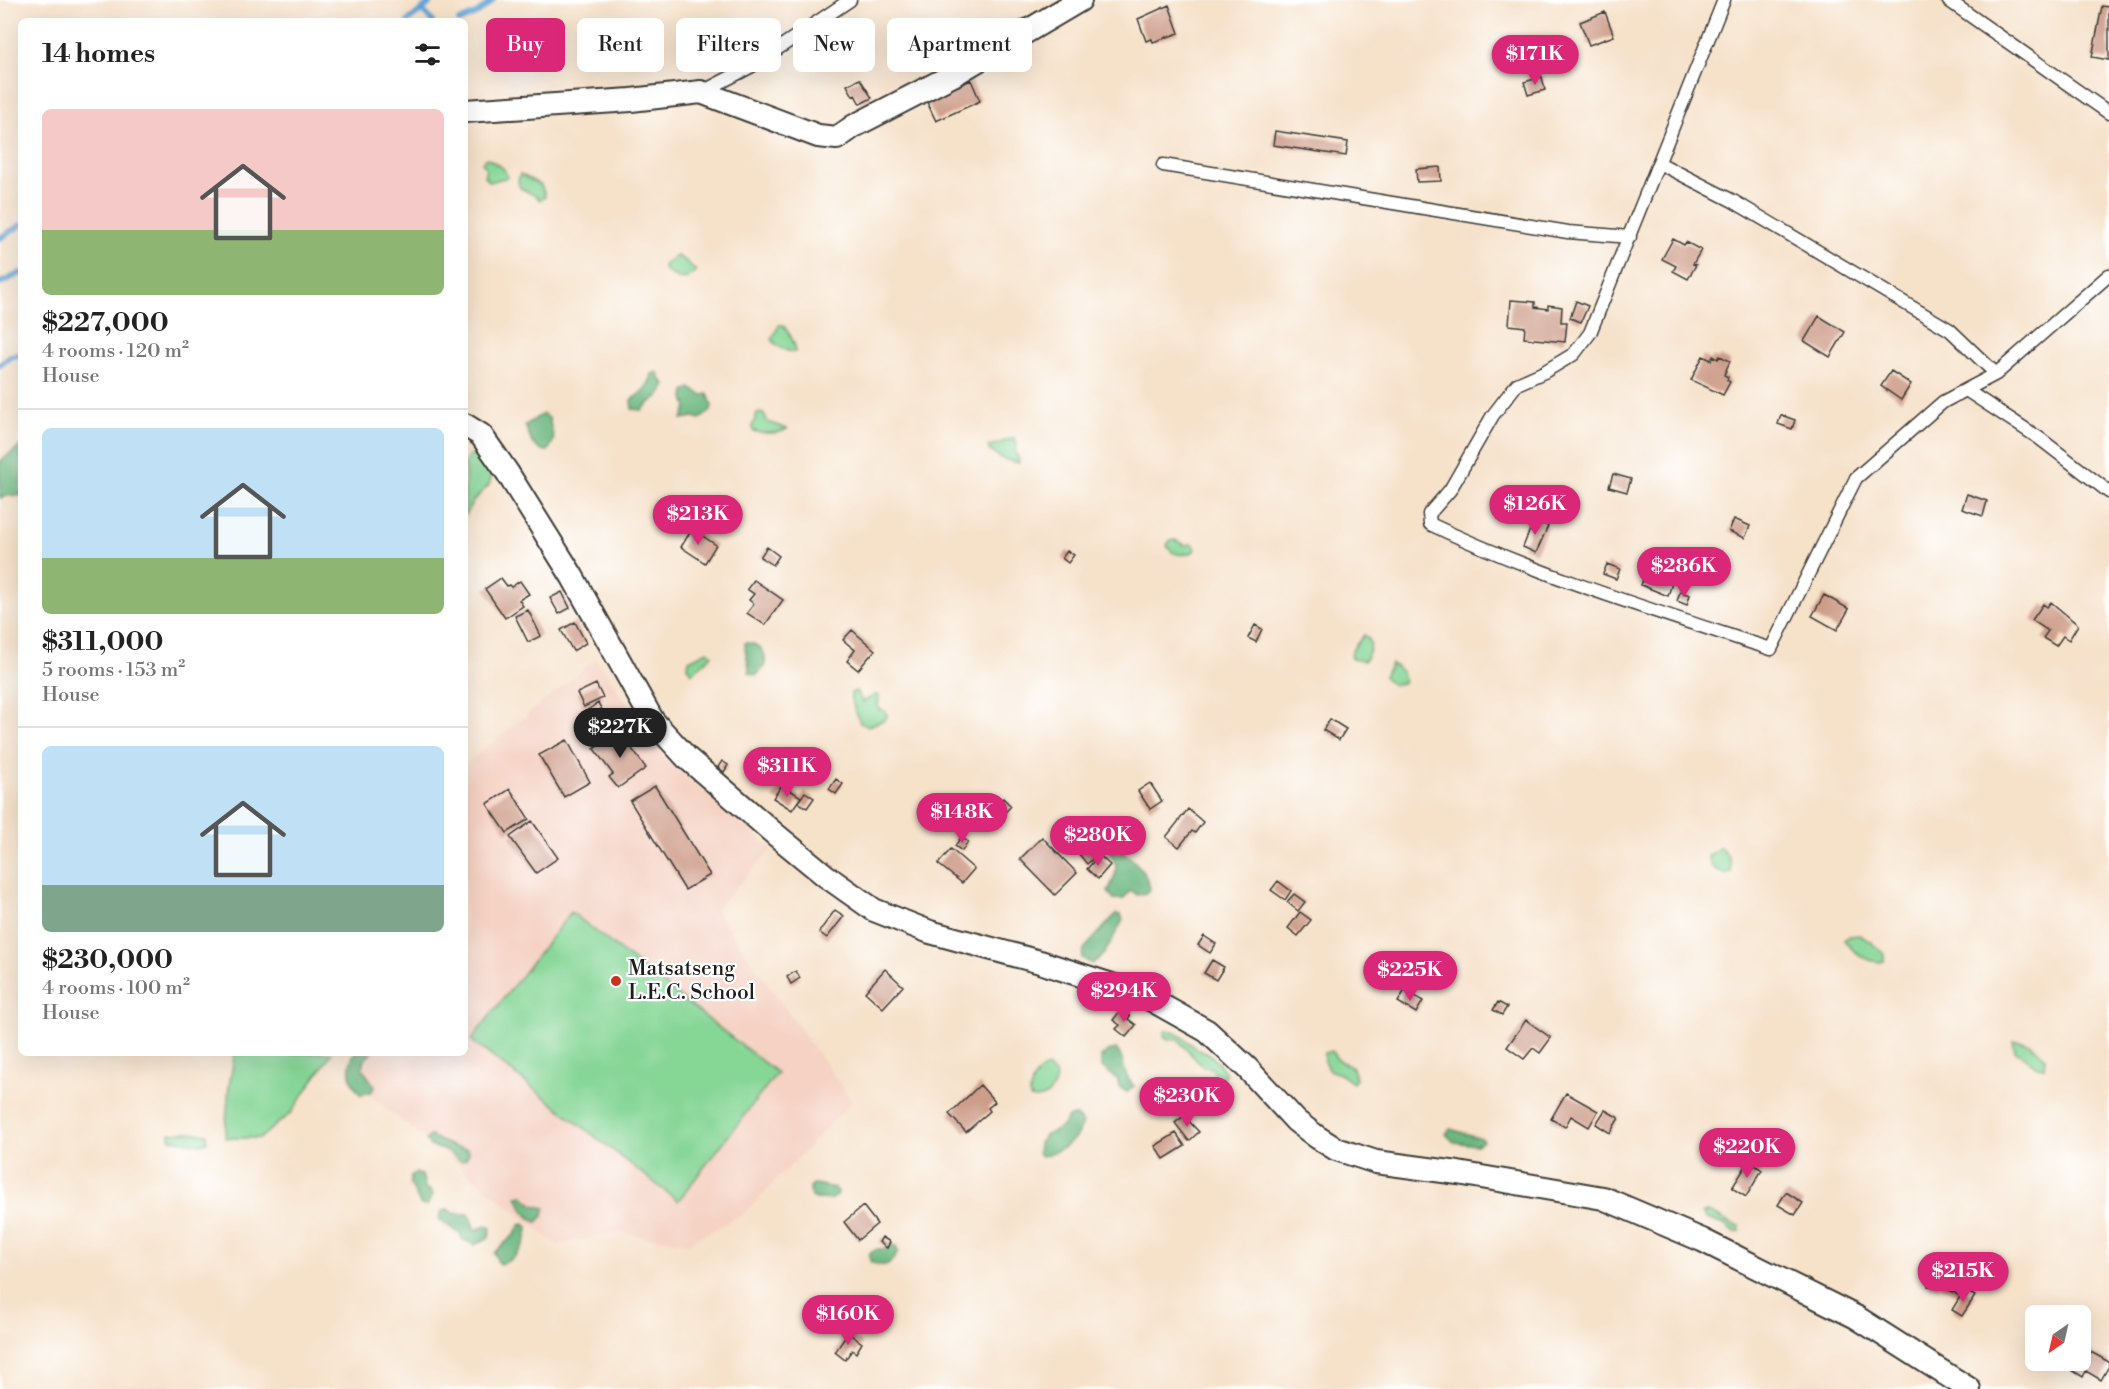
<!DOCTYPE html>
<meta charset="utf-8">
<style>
body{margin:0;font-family:"Libre Bodoni",serif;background:#f2f2f2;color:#222;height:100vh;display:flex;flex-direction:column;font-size:22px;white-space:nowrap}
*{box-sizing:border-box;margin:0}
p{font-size:20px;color:#767676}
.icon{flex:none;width:33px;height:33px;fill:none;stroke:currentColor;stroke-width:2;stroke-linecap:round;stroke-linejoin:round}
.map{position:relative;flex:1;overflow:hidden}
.side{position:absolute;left:18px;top:18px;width:450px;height:1038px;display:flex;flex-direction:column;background:#fff;border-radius:9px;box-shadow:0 6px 24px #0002}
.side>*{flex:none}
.top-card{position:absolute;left:486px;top:18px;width:570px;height:54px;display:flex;gap:12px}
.needle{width:39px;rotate:214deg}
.controls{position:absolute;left:2025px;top:1305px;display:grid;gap:12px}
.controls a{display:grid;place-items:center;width:66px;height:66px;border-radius:9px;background:#fff;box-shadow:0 6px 24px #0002;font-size:30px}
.price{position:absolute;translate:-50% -51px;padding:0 14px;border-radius:21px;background:#db2777;color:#fff;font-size:20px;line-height:39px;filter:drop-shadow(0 2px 3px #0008)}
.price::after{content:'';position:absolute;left:50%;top:36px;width:18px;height:14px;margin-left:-9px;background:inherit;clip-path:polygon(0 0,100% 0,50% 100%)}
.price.current{background:#222;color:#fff}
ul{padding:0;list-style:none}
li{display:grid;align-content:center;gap:12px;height:318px;padding:0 24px}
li+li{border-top:2px solid #e0e0e0}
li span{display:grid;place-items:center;height:186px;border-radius:9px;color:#555}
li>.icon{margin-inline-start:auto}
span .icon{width:108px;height:108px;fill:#fffc;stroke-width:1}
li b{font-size:26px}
h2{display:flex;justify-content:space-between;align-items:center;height:72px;padding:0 24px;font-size:26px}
.pill{padding:0 21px;border-radius:9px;background:#fff;box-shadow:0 6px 24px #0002;font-size:21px;line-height:54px}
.pill.current{background:#db2777;color:#fff}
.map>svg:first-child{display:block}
.built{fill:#f5d2c3}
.green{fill:#86d696;stroke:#517959;stroke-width:1.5}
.forest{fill:#6cb77f;stroke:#446a4e;stroke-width:1.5}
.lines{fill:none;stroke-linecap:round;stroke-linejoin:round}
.stream{stroke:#64a4d7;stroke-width:6}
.building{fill:#ce9d8a}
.service-casing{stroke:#3d3a36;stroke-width:15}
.minor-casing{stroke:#3d3a36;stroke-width:26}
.service{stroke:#fff;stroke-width:12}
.minor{stroke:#fff;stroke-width:22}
.poi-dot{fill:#c8321e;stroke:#fff;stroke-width:2}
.labels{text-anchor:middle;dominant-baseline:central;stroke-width:4.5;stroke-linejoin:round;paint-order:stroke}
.poi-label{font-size:21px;fill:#1c1c1c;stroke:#fff;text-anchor:start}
</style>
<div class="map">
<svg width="2109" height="1389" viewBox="0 0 2109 1389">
<rect width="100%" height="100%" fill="#fff"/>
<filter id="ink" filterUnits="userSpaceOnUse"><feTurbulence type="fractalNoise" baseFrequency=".0167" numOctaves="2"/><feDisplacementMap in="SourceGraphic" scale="12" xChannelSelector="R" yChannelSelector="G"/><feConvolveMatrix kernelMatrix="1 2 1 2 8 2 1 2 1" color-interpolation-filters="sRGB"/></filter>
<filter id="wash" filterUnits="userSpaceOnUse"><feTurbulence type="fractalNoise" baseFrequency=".008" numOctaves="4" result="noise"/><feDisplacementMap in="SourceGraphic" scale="24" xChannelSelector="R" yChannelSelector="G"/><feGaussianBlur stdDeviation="1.35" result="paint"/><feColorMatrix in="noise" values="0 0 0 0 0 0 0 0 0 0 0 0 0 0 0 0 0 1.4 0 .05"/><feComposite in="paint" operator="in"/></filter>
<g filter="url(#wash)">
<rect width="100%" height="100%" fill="#f6e1c9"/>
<!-- built -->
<path class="built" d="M596 659 667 760 772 849 715 910 852 1101 744 1214 687 1243 616 1232 557 1245 357 1085 371 1053H465V765Z"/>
<!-- green -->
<path class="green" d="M487 158 503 168 508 177 490 182 484 176 486 169 482 162Z
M520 174 541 185 545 197 540 200 536 196 520 188 518 181Z
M677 256 686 261 696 271 687 278 680 279 666 272 664 268 665 264Z
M779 325H783C788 332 797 344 795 352 787 352 776 347 772 339Z
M757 413 764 414 768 422 787 429C779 434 762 434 753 431L752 427Z
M1014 438 1017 443 1015 452 1018 457 1019 463 1003 459 989 450 988 447Z
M470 455 478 456 493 471 489 485 473 501 465 516V462Z
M1175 540 1185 545 1191 544 1195 547 1194 551C1185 556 1172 557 1167 545L1170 541Z
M1364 635C1375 641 1370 653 1364 661L1352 659C1349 648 1358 644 1364 635Z
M708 651 712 655 692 673 688 666 689 660Z
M1391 664C1400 668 1403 673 1405 682L1393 686 1384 676Z
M856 691 863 702 875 695 879 696 878 708 886 712 887 717 884 720 868 726 860 723 851 699V693Z
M1720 847C1727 854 1732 861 1731 872L1724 874 1712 867 1708 856Z
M571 912 777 1073 678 1201 471 1040Z
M1859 935 1871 942 1884 954V961C1870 965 1852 951 1844 940L1850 936Z
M1166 1030C1184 1033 1193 1051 1210 1054 1215 1061 1222 1065 1226 1074L1221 1078 1215 1074 1212 1068 1203 1067 1178 1040 1168 1039 1164 1036Z
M2013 1041C2027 1040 2037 1047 2045 1057L2044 1068 2037 1067 2015 1050Z
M1331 1051 1338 1060 1353 1068 1356 1078 1353 1083 1340 1074 1329 1070 1324 1061V1053Z
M235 1053H332L291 1113 260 1138H225L229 1086Z
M1047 1067 1056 1075C1055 1090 1046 1102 1030 1098 1029 1086 1035 1072 1047 1067Z
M188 1132 207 1134V1142L201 1144 170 1139V1133Z
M1707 1212C1719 1214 1728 1226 1739 1226L1740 1232 1735 1233 1724 1225 1707 1219 1702 1213Z"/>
<!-- forest -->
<path class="forest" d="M657 372 660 375V379L666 385C659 400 651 399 642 410L632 409 631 400C641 394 650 385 652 374Z
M690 388 702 395 708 394 712 405 711 411 700 419 694 417 682 419 687 407 684 398 685 392Z
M543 414 549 418 554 440 548 451 540 450 532 443 525 425Z
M21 446V496L11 495 0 498V461Z
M745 643C765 642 773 665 756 675L749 673C750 662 744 653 745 643Z
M1117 847C1130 856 1148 872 1150 889L1146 893 1137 895 1131 890 1123 899H1114L1108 892C1115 874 1122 870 1109 852Z
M1116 914 1121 915 1123 920 1104 954 1092 964 1082 958 1084 949Z
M1116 1049C1127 1061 1120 1072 1134 1086L1127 1092 1119 1087 1118 1080 1101 1066V1057L1108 1051Z
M355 1053H371L364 1061 362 1068 375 1087 371 1092 361 1095C350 1082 345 1069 355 1053Z
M1076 1116 1083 1123C1076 1143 1061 1151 1041 1156L1038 1153 1039 1143 1046 1134C1057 1131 1063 1128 1068 1117Z
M1450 1129 1481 1138 1483 1141 1476 1145 1454 1142 1446 1134Z
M430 1136 454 1147 467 1149 469 1153 466 1159 461 1161 445 1150 430 1146 426 1140Z
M416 1173 422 1175 426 1190H430L433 1195 427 1206 421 1205 410 1184 411 1176Z
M815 1184 835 1188 838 1192 837 1195 831 1200C823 1198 818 1201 811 1197L810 1187Z
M523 1196 534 1205 545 1208 543 1216 537 1222C524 1216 523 1208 517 1197Z
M448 1209 453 1213 469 1214 475 1230 486 1226 491 1228 489 1237 475 1245 463 1240 460 1234 438 1219 442 1211Z
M525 1224 528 1227C528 1243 515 1262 499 1264L494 1253 515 1234 520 1225Z
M891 1245 896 1246 898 1252C892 1264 883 1270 870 1261L869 1255C874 1249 878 1248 886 1249Z"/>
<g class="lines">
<!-- stream -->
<path class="stream" d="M422 10 432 21
M408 21 429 4 431 0
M459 21 478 13 493 0
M0 238 21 225
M0 283 21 273
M0 365 10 357 21 354"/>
</g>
<g id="blocks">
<!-- building -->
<path class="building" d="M1169 5 1179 33 1153 42 1152 39 1146 41 1138 19Z
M2102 6 2109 7V60L2092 57Z
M1605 12 1614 36 1589 45 1580 22Z
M1542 77 1545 90 1528 95 1524 82Z
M860 79 872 98 860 104 855 95 853 96 847 85Z
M971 80 980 101 936 121 926 100Z
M1275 131 1348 142 1346 156 1273 145Z
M1440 167 1441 181 1417 182 1416 169Z
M1673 239 1684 245 1686 242 1701 250 1693 264 1696 265 1688 279 1673 271 1676 266 1662 259Z
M1511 300 1535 302V307L1548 309V305L1562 307 1561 322H1567L1565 342 1524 338 1525 327 1509 325Z
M1576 301 1588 306 1581 322 1570 318Z
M1819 316 1845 332 1830 357 1804 341Z
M1703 356 1711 360 1713 356 1718 359 1720 356 1730 361 1724 375 1728 377 1727 380 1730 382 1723 395 1691 380Z
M1891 371 1911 384 1901 400 1881 386Z
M1781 415 1795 420 1792 429 1778 424Z
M1613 474 1631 479 1627 492 1609 487Z
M1967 494 1987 501 1983 516 1962 509Z
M1734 519 1750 526 1745 538 1729 531Z
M1534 520 1548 526 1536 553 1523 547Z
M692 529 716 545 705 563 681 547Z
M767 547 779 556 773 565 760 557Z
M1067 551 1074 555 1068 563 1062 558Z
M1664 561 1677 567 1668 596 1641 585 1648 566 1660 571Z
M1607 564 1620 569 1616 579 1603 574Z
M501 578 507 586 509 585 511 587 520 581 529 594 519 600 523 606 505 618 485 589Z
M754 580 783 600 765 625 747 613 754 604 749 600 754 594 747 589Z
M562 592 570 608 559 614 550 598Z
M1680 592 1690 595 1687 605 1677 601Z
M1824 595 1849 609 1837 630 1812 616Z
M2051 602 2078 625 2069 640 2063 636 2056 646 2043 638 2048 631 2032 620 2043 604 2047 607Z
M528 610 541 636 528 642 515 616Z
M575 622 586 643 573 651 561 630Z
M1255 625 1262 629 1256 642 1248 638Z
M852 630 875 650 858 670 847 661 855 650 843 640Z
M596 684 603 698 584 707 577 693Z
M598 703 610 723 592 734 580 715Z
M1330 719 1346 729 1339 740 1323 730Z
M619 731 646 768 618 788 609 777 613 774 594 749Z
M567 740 590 782 564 797 539 755Z
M722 761 728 765 724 772 718 767Z
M836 779 843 784 836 794 829 789Z
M1150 783 1162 801 1150 809 1138 791Z
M782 785 801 797 792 810 773 798Z
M655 786 710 875 685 890 630 801Z
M510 789 529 819 507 833 487 804Z
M805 792 814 798 807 808 798 802Z
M1003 798 1011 806 996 822 988 814Z
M1188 809 1203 822 1195 833 1192 831 1179 847 1166 837Z
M532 821 558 858 536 873 510 837Z
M961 837 968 842 962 851 955 846Z
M1042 837 1077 873 1055 895 1020 859Z
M1084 839 1097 855 1087 864 1074 848Z
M951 849 974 869 962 883 938 864Z
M1099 855 1110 865 1098 879 1087 869Z
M1278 881 1291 891 1285 900 1271 890Z
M1294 894 1305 902 1298 911 1287 902Z
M835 910 844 916 827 938 819 932Z
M1300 912 1311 920 1298 936 1288 928Z
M1204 936 1216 944 1210 953 1198 945Z
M1212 960 1224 967 1216 980 1204 973Z
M885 969 903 986 883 1008 865 992Z
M796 971 800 978 791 984 787 977Z
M1405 990 1423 1001 1416 1013 1398 1002Z
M1498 1002 1507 1007 1502 1015 1493 1010Z
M1121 1010 1130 1016 1128 1019 1136 1025 1126 1037 1116 1029 1120 1025 1113 1020Z
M1526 1020 1551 1038 1540 1053 1533 1048 1524 1059 1507 1047Z
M980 1085 995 1102 988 1108 990 1111 966 1132 949 1114Z
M1566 1093 1598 1111 1589 1127 1571 1116 1565 1127 1551 1119Z
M1605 1110 1619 1118 1610 1133 1596 1124Z
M1184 1116 1199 1132 1189 1141 1175 1123Z
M1176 1133 1185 1146 1164 1159 1155 1146Z
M1749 1161 1762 1170 1746 1197 1732 1188Z
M1786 1192 1803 1203 1795 1215 1778 1205Z
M863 1206 877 1224 858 1240 844 1222Z
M882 1237 890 1242 887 1248 879 1242Z
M1930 1273 1941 1275 1939 1287 1928 1286Z
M1946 1274 1966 1285 1960 1296 1940 1285Z
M1964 1290 1975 1296 1962 1316 1952 1310Z
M848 1333 862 1343 856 1353 852 1350 845 1360 835 1352Z
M2080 1346 2109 1362V1366L2101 1380 2086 1371 2083 1377 2065 1366 2069 1360H2080Z"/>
</g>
</g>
<g filter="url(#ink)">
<use href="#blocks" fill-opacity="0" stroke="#3d3a36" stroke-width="1.5"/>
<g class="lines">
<!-- service casing -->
<g class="service-casing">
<path id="service" d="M1724 0 1590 333 1574 354 1544 372 1517 384 1493 415 1450 490 1429 514 1430 524C1537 575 1658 612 1771 649L1856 478 1943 402 1996 374 2109 275
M1948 0 2109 113
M702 92 752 66 850 0
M1659 163 1733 201 1950 330 1996 374
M1163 165 1568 232 1630 237
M1966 390 2039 438 2109 492"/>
</g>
<!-- minor casing -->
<g class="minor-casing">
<path id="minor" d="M465 111 631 100 701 92 818 136 837 138 854 126 953 75 1080 0
M465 425 481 435 507 472 572 576 653 721 687 758 776 835 826 876 874 910 930 932 1040 962 1143 995 1207 1031 1247 1068 1296 1121 1317 1137 1336 1149 1376 1162 1458 1173 1603 1198 1702 1240 1856 1317 1969 1389"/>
</g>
<!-- service -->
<use href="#service" class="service"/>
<!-- minor -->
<use href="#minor" class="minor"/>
</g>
</g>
<!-- markers -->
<circle class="poi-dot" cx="616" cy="981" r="6"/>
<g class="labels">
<!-- poi labels -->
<g class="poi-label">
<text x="628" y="969">Matsatseng<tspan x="628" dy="24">L.E.C. School</tspan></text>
</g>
</g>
</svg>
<div class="controls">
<a><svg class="needle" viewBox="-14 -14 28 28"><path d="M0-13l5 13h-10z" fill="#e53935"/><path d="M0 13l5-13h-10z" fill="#767676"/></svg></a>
</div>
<b class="price" style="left:1535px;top:86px">$171K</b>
<b class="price" style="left:1535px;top:536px">$126K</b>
<b class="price" style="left:698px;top:546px">$213K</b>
<b class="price" style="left:1684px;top:598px">$286K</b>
<b class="price current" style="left:620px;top:759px">$227K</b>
<b class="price" style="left:787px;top:798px">$311K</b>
<b class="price" style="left:962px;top:844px">$148K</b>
<b class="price" style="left:1098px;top:867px">$280K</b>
<b class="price" style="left:1410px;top:1002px">$225K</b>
<b class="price" style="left:1124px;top:1023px">$294K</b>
<b class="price" style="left:1187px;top:1128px">$230K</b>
<b class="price" style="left:1747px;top:1179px">$220K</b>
<b class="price" style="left:1963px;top:1303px">$215K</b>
<b class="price" style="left:848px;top:1346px">$160K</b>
<div class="top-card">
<a class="pill current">Buy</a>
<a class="pill">Rent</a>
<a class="pill">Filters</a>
<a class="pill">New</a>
<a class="pill">Apartment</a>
</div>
<section class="side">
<h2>14 homes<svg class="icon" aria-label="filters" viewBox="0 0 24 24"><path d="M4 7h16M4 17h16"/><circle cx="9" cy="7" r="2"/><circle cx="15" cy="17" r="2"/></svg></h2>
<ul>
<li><span style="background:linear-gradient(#f6c9c9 65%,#8fb573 0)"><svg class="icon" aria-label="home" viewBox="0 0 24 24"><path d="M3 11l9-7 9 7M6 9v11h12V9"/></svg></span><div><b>$227,000</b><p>4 rooms · 120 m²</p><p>House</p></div></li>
<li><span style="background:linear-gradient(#bfe0f5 70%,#8fb573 0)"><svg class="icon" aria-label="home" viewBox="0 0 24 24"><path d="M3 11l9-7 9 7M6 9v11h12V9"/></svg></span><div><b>$311,000</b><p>5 rooms · 153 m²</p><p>House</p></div></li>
<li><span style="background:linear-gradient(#bfe0f5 75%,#7fa58c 0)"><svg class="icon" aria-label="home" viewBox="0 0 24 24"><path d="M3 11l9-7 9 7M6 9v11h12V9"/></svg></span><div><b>$230,000</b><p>4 rooms · 100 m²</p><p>House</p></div></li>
</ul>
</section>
</div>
